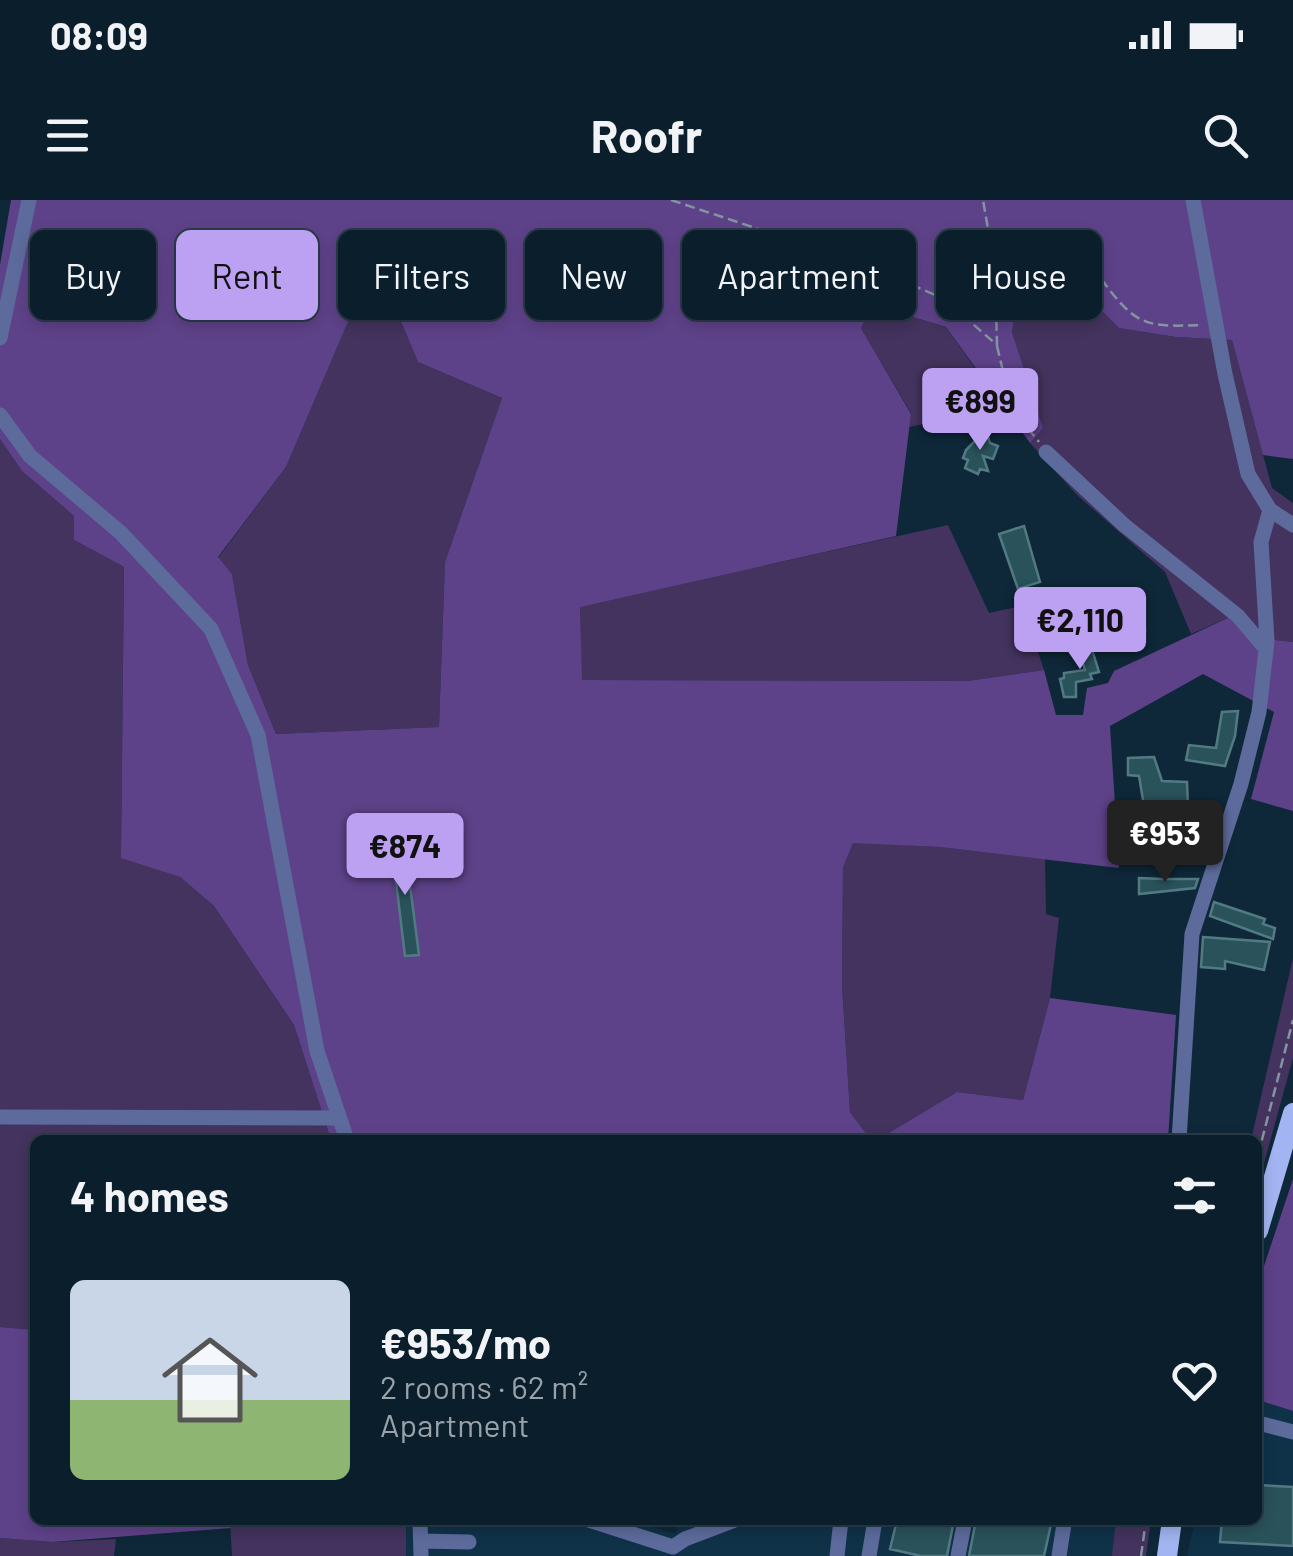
<!DOCTYPE html>
<meta charset="utf-8">
<style>
body{margin:0;font-family:Barlow,sans-serif;background:#182b38;color:#f1f3f6;height:100vh;display:flex;flex-direction:column;font-size:38px;white-space:nowrap}
*{box-sizing:border-box;margin:0}
p{font-size:32px;color:#99a2a9}
.icon{flex:none;width:55px;height:55px;fill:none;stroke:currentColor;stroke-width:2;stroke-linecap:round;stroke-linejoin:round}
.map{position:relative;flex:1;overflow:hidden}
.drawer{position:absolute;left:30px;top:935px;width:1232px;height:390px;display:flex;flex-direction:column;background:#0a1e2c;border-radius:15px;box-shadow:0 5px 15px #0003,0 0 0 2px #2a3c48}
.drawer>*{flex:none}
.banner{position:absolute;left:30px;top:30px;width:1235px;height:90px;display:flex;gap:20px}
.price{position:absolute;translate:-50% -85px;padding:0 22px;border-radius:10px;background:#bca0f2;color:#111;font-size:32px;line-height:65px;filter:drop-shadow(0 2px 5px #0008)}
.price::after{content:'';position:absolute;left:50%;top:60px;width:30px;height:22px;margin-left:-15px;background:inherit;clip-path:polygon(0 0,100% 0,50% 100%)}
.price.selected{background:#222;color:#fff}
ul{padding:0;list-style:none}
li{display:flex;align-items:center;gap:30px;height:250px;padding:0 40px}
li+li{border-top:2px solid #2a3c48}
li span{display:grid;place-items:center;flex:none;width:280px;height:200px;border-radius:15px;color:#555}
li>.icon{margin-inline-start:auto}
span .icon{width:120px;height:120px;fill:#fffc;stroke-width:1}
li b{font-size:42px}
h2{display:flex;justify-content:space-between;align-items:center;height:120px;padding:0 40px;font-size:42px}
.chip{padding:0 35px;border-radius:15px;background:#0a1e2c;box-shadow:0 5px 15px #0003,0 0 0 2px #2a3c48;font-size:35px;line-height:90px}
.chip.selected{background:#bca0f2;color:#111}
.status{display:flex;justify-content:space-between;align-items:center;height:70px;padding:0 50px;background:#0a1e2c;direction:ltr}
.status svg{height:28px;fill:currentColor}
header{display:flex;justify-content:space-between;align-items:center;height:130px;padding:0 40px;background:#0a1e2c;font-size:45px;font-weight:700}
.map>svg:first-child{display:block}
.built{fill:#103249}
.green{fill:#43335e}
.forest{fill:#5e4289;fill-rule:evenodd}
.building{fill:#2a525b;stroke:#527a83;stroke-width:2.5}
.lines{fill:none;stroke-linecap:round;stroke-linejoin:round}
.path{stroke:#8495a1;stroke-width:2.5;stroke-dasharray:10 5;stroke-linecap:butt}
.minor{stroke:#5d6b9c;stroke-width:15}
.major{stroke:#a2b4f1;stroke-width:20}
</style>
<div class="status"><b>08:09</b><svg viewBox="0 0 49 12"><path d="M0 12V9h3v3zM5 12V6h3v6zM10 12V3h3v9zM15 12V0h3v12zM26 1h20v11H26zM47 4h2v5h-2z"/></svg></div>
<header><svg class="icon" aria-label="menu" viewBox="0 0 24 24"><path d="M4 6h16M4 12h16M4 18h16"/></svg>Roofr<svg class="icon" aria-label="search" viewBox="0 0 24 24"><circle cx="10" cy="10" r="6"/><path d="M15 15l6 6"/></svg></header>
<div class="map">
<svg width="1293" height="1356" viewBox="0 0 1293 1356">
<rect width="100%" height="100%" fill="#0e283a"/>
<!-- built -->
<path class="built" d="M1258 1200 1293 1211V1356H1187L1195 1320H1258Z
M406 1320H629L676 1334 678 1320H1116V1339L1112 1356H406Z"/>
<!-- green -->
<path class="green" d="M383 79 418 162 502 198 445 362 439 527 276 534 248 465 232 374 218 358 286 267 348 122Z
M1043 84 1086 95 1119 128 1176 137 1232 140 1272 288 1293 303V442L1275 440 1232 416 1191 434 1165 372 1077 295 1030 243 1042 228 1012 132 1018 95Z
M872 105 946 127 1002 207 909 227 911 213 861 128Z
M0 239 22 271 74 316V340L124 367 121 657 180 677 214 706 294 825 331 940H35V1130L0 1127Z
M948 325 989 413 1060 398 1065 437 1037 449 1044 470 967 481 581 480 580 406Z
M853 642 940 647 1045 659 1046 714 1059 718 1050 798 1023 900 957 892 877 940H871L850 912 842 785 843 666Z
M1293 758V858L1258 985V940H1251Z
M230 1320H406V1356H232Z
M1116 1320H1151L1146 1356H1112Z
M0 1338 52 1342 116 1339 114 1356H0Z"/>
<!-- forest -->
<path class="forest" d="M11 0H1293V259L1263 255 1232 140 1176 137 1119 128 1086 95 1043 84 1018 95 1012 132 1043 228 1030 243 946 127 873 105 861 128 911 214 896 336 580 407 582 480 967 481 1044 470 1056 515H1083L1087 488 1108 483 1114 471 1232 416 1275 440 1293 442V611L1251 599 1274 512 1203 474 1110 526 1119 668 940 647 853 643 843 667 842 785 850 912 871 940H331L294 825 214 706 180 677 121 658 124 367 74 340V316L22 271 0 239V65ZM383 79 418 162 502 198 445 362 439 527 276 534 248 465 232 374 218 357 286 267 348 122Z
M1050 798 1176 815 1168 940H877L957 892 1023 900Z
M1293 979V1211L1258 1200V1084Z
M0 1127 35 1130V1320H230L231 1328 52 1342 0 1338Z"/>
<!-- building -->
<path class="building" d="M986 230 990 243 998 246 993 259 983 256 988 271 980 269 978 274 965 268 968 260 963 258 966 250 976 240 974 234Z
M1024 326 1040 382 1018 389 999 334Z
M1131 404 1145 430 1102 446 1098 437 1105 434 1100 421Z
M1090 443 1099 472 1090 474 1092 479 1076 482V497H1064L1060 479 1064 478V473L1085 470 1078 446Z
M1238 511 1235 536 1225 566 1186 560 1189 545 1216 548 1222 512Z
M1154 557 1162 581 1187 582 1190 657 1175 658 1171 605 1144 606 1139 576 1128 575V558Z
M404 639 419 755 405 756 391 640Z
M1139 678 1163 679H1198L1195 688 1139 694Z
M1214 702 1265 719 1263 724 1275 728 1273 739 1210 716Z
M1203 737 1270 742 1264 770 1225 761V769L1201 767Z
M1258 1285 1293 1287V1346L1220 1342 1222 1320H1258Z
M897 1320H954L947 1356H921L890 1349Z
M976 1320H1052L1044 1356H969Z"/>
<g class="lines">
<!-- path -->
<path class="path" d="M671 0 864 64 944 99 997 145 995 69 983 0
M997 69H1045L1102 80C1137 127 1146 127 1203 125
M997 146 1012 209 1039 242
M1258 955 1293 820
M1141 1356 1146 1320"/>
<!-- minor -->
<path class="minor" d="M1193 0 1225 174 1248 274 1270 310 1293 325
M0 138 29 0
M0 215 30 256 121 333 211 429 258 535 317 851 347 940
M1046 252 1124 325 1238 416 1266 449
M0 917 338 918
M1179 940 1192 734 1241 584 1259 512 1267 441 1261 342 1270 310
M1258 1223 1293 1232
M420 1320 421 1356
M589 1320 673 1347
M421 1341 469 1342
M673 1347 685 1339 735 1320
M837 1356 841 1320
M869 1356 875 1320
M958 1356 965 1320
M1059 1356 1064 1324"/>
<!-- major -->
<path class="major" d="M1258 1031 1293 913
M1167 1356 1172 1320"/>
</g>
</svg>
<b class="price" style="left:980px;top:253px">€899</b>
<b class="price" style="left:1080px;top:472px">€2,110</b>
<b class="price selected" style="left:1165px;top:685px">€953</b>
<b class="price" style="left:405px;top:698px">€874</b>
<div class="banner">
<a class="chip">Buy</a>
<a class="chip selected">Rent</a>
<a class="chip">Filters</a>
<a class="chip">New</a>
<a class="chip">Apartment</a>
<a class="chip">House</a>
</div>
<section class="drawer">
<h2>4 homes<svg class="icon" aria-label="filters" viewBox="0 0 24 24"><path d="M4 7h16M4 17h16"/><circle cx="9" cy="7" r="2"/><circle cx="15" cy="17" r="2"/></svg></h2>
<ul>
<li><span style="background:linear-gradient(#c9d6e8 60%,#8fb573 0)"><svg class="icon" aria-label="home" viewBox="0 0 24 24"><path d="M3 11l9-7 9 7M6 9v11h12V9"/></svg></span><div><b>€953/mo</b><p>2 rooms · 62 m²</p><p>Apartment</p></div><svg class="icon" aria-label="heart" viewBox="0 0 24 24"><path d="M12 20l-8-8c-3-5 5-10 8-4 3-6 11-1 8 4z"/></svg></li>
</ul>
</section>
</div>
